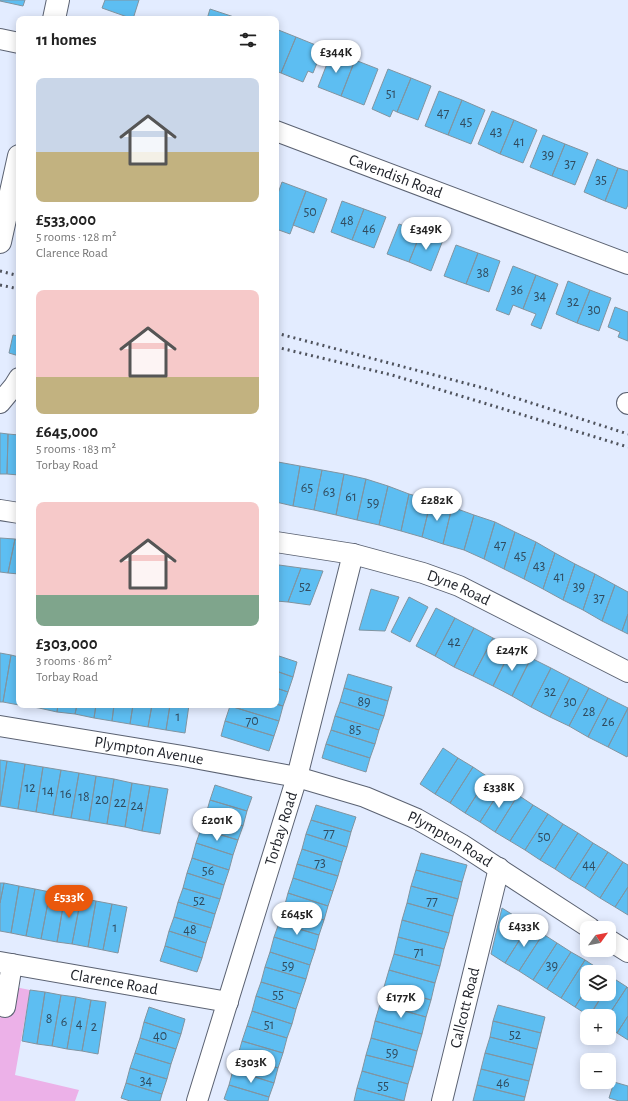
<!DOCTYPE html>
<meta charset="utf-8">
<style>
body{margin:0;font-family:"Alegreya Sans",sans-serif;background:#f2f2f2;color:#222;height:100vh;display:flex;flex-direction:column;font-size:15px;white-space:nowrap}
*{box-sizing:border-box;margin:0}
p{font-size:13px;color:#767676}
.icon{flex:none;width:22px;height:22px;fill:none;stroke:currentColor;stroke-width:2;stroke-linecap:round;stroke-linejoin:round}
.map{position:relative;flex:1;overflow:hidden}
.drawer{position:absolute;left:16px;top:16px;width:263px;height:692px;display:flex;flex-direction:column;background:#fff;border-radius:8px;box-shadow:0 2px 10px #0003}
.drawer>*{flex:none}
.needle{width:26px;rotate:57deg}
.buttons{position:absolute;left:580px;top:921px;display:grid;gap:8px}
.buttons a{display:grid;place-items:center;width:36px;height:36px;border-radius:8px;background:#fff;box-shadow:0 2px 10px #0003;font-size:20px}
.price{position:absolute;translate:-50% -34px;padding:0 9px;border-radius:14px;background:#fff;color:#222;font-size:13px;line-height:26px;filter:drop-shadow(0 1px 2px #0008)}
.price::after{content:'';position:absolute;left:50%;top:24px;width:12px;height:9px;margin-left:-6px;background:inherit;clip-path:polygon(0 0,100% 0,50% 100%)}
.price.on{background:#ea580c;color:#fff}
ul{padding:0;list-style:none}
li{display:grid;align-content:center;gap:8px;height:212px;padding:0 20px}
li span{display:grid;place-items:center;height:124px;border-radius:8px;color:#555}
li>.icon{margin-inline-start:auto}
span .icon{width:72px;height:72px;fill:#fffc;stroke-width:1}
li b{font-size:17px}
h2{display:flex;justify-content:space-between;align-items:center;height:48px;padding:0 20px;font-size:17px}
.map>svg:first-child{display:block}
.green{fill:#ecb1e8}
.building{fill:#5dbef2;stroke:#8194a0}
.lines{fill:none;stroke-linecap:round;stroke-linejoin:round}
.minor-casing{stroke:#5b6272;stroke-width:22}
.major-casing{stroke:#5b6272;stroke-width:24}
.minor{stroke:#fff;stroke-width:20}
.major{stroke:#fff;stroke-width:22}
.rail{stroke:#4f535d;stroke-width:3;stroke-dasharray:2 4;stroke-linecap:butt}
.labels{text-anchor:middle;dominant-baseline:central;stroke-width:3.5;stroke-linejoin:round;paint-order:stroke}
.number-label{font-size:14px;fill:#314b5e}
.street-label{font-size:16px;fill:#22252c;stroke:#e3ecff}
</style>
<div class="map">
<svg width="628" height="1101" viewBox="0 0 628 1101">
<rect width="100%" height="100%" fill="#e3ecff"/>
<!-- green -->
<path class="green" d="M0 984 30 990 15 1075 79 1090 75 1101H0Z"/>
<!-- building -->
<path class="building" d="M0 0H25L23 6 0 1Z
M105 0H139L133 19 102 8Z
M210 9 237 18V19H207Z
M276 29 296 37 281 73 276 71Z
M296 37 323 48 313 73 308 71 303 82 281 73Z
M332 51 355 60 341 96 318 87Z
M355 60 378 69 364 105 341 96Z
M388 69 411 78 397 112 393 110 390 117 372 109Z
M411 78 431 86 418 120 397 112Z
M439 91 462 100 448 135 425 126Z
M462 100 485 110 471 144 448 135Z
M492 111 514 120 500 154 478 144Z
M514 120 537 130 523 163 500 154Z
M543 135 565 144 552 176 530 167Z
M565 144 588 153 575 185 552 176Z
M597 159 618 168 605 201 584 192Z
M618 168 628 171V205L626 209 605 201Z
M282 182 306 191 290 234 276 229V199Z
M306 191 327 199 314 233 293 225Z
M342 201 364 209 352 240 331 232Z
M364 209 386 217 374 248 352 240Z
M399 224 421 232 409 262 387 254Z
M421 232 443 240 431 271 409 262Z
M456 245 478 253 466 284 444 276Z
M478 253 500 261 489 292 466 284Z
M513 266 536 275 523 309 513 305 509 315 496 310Z
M536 275 558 284 541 329 531 325 536 314 523 309Z
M568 281 590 290 577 323 556 314Z
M590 290 611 298 599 331 577 323Z
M615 307 628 312V341L618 337 620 332 608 327Z
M13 335 19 336V356L9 353Z
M0 433 8 434 7 474H0Z
M8 434 19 435V475L7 474Z
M278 462 300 466 293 506 276 502V471Z
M300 466 322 470 314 510 293 506Z
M322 470 344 474 336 515 314 510Z
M344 474 366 479 357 520 336 515Z
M366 479 388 486 379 525 357 520Z
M388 486 409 494 401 531 379 525Z
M409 494 431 500 422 537 401 531Z
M431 500 452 507 443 544 422 537Z
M452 507 474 515 464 550 443 544Z
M474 515 495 522 484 559 464 550Z
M495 522 515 532 504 569 484 559Z
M515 532 536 542 524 579 504 569Z
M0 538 15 539 8 573 0 572Z
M15 539 19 540V574L8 573Z
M536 542 555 553 543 589 524 579Z
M555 553 575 564 563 600 543 589Z
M575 564 595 574 583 610 563 600Z
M279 565 301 568 288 602 276 601V573Z
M301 568 323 571 310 605 288 602Z
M595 574 615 585 602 621 583 610Z
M615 585 628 592V614L622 631 602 621Z
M371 589 399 597 385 631 359 630Z
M409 597 428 607 410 642 391 632Z
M436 608 455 618 435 656 416 646Z
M628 614V634L622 631Z
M455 618 474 628 454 667 435 656Z
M474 628 493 638 473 676 454 667Z
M493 638 512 648 493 686 473 676Z
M512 648 531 658 512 696 493 686Z
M0 653 11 655 3 702H0Z
M11 655 19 657V705L3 702Z
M276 655 297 662 293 677 276 671Z
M531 658 551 668 531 707 512 696Z
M551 668 570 678 550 717 531 707Z
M276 671 293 677 288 692 276 688Z
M348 674 392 687 388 701 344 688Z
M570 678 589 688 569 726 550 717Z
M276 688 288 692 283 706 276 704Z
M344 688 388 701 384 716 340 702Z
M589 688 608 698 588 737 569 726Z
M608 698 628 708 608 747 588 737Z
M340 702 384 716 379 730 335 716Z
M276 704 283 706 279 721 230 706 276 705Z
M21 705H40L39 708Z
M40 705H58L57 712 39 708Z
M58 705H77L75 714 57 712Z
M77 705H96L94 718 75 714Z
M96 705H114L112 721 94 718Z
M114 705H133L130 724 112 721Z
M133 705H152L148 727 130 724Z
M152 705H170L166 730 148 727Z
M170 705H189L185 733 166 730Z
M230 706 279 721 274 736 225 721Z
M628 708V755L627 757 608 747Z
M335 716 379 730 375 744 331 730Z
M225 721 274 736 269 751 221 736Z
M331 730 375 744 370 758 326 744Z
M326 744 370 758 366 772 322 758Z
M443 748 458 758 435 794 420 784Z
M458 758 473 767 450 803 435 794Z
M0 760 7 761 0 805Z
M7 761 25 764 18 809 0 806Z
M25 764 43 767 36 812 18 809Z
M43 767 61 770 53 815 36 812Z
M473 767 488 777 465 813 450 803Z
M61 770 79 773 71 818 53 815Z
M79 773 96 776 89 821 71 818Z
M96 776 114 779 107 824 89 821Z
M488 777 503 786 480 822 465 813Z
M114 779 132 783 125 827 107 824Z
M132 783 150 786 142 831 125 827Z
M215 785 252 797 247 811 210 800Z
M150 786 168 789 160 834 142 831Z
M503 786 518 795 495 832 480 822Z
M518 795 533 805 510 841 495 832Z
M210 800 247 811 243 826 206 814Z
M316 805 356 817 351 832 311 820Z
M533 805 548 814 525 850 510 841Z
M206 814 243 826 238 840 201 829Z
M548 814 563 824 540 860 525 850Z
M311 820 351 832 347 847 306 834Z
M563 824 578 833 555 869 540 860Z
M201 829 238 840 233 855 196 843Z
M578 833 593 843 570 879 555 869Z
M306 834 347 847 342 862 302 849Z
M196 843 233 855 229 870 192 858Z
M593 843 608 852 585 888 570 879Z
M302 849 342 862 338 876 297 864Z
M608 852 623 862 600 898 585 888Z
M421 853 467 865 462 882 416 870Z
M192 858 229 870 224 885 187 873Z
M623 862 628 865V887L615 907 600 898Z
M297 864 338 876 333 891 293 878Z
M416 870 462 882 458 899 411 886Z
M187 873 224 885 220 899 183 888Z
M293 878 333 891 328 906 288 893Z
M0 883H4L0 903Z
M4 883 19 886 11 933 0 931V903Z
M19 886 35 889 26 936 11 933Z
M411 886 458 899 453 916 407 903Z
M628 887V915L615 907Z
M183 888 220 899 215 914 178 902Z
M35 889 50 892 41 939 26 936Z
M50 892 65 895 57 942 41 939Z
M288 893 328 906 324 920 284 908Z
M65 895 81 898 72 944 57 942Z
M81 898 96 901 88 947 72 944Z
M96 901 112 904 103 950 88 947Z
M178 902 215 914 211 928 174 917Z
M407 903 453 916 449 933 402 920Z
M112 904 127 907 118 953 103 950Z
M284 908 324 920 319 935 279 923Z
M502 908 529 925 505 963 491 954Z
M174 917 211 928 206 943 169 931Z
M402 920 449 933 444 949 398 937Z
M279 923 319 935 315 950 274 937Z
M529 925 543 934 519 971 505 963Z
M169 931 206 943 202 958 165 946Z
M543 934 557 943 533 980 519 971Z
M274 937 315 950 310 965 270 952Z
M398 937 444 949 440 966 394 954Z
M557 943 571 952 547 989 533 980Z
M165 946 202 958 197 972 160 961Z
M270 952 310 965 306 979 265 967Z
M571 952 585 960 561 998 547 989Z
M394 954 440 966 435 983 389 970Z
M585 960 599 969 597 972H587V988L575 1007 561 998Z
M265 967 306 979 301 994 261 982Z
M389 970 435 983 431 1000 384 987Z
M613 978 627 987 608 1016H590L603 994H609V984Z
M261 982 301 994 296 1009 256 996Z
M384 987 431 1000 426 1017 380 1004Z
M627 987 628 988V1016L617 1033 609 1028 608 1016Z
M587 988V994H603L589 1016 575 1007Z
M30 990 45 992 37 1044 22 1041Z
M45 992 61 995 52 1046 37 1044Z
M61 995 76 997 67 1049 52 1046Z
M256 996 296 1009 292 1024 252 1011Z
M76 997 91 1000 82 1051 67 1049Z
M91 1000 106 1002 98 1054 82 1051Z
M380 1004 426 1017 422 1034 375 1021Z
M498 1005 545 1017 541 1033 493 1021Z
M149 1007 185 1019 181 1034 144 1022Z
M252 1011 292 1024 287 1038 247 1026Z
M628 1016V1040L617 1033Z
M375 1021 422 1034 417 1051 371 1038Z
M493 1021 541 1033 537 1049 490 1037Z
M144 1022 181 1034 176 1049 140 1038Z
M247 1026 287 1038 283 1053 242 1041Z
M490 1037 537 1049 533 1065 485 1053Z
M140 1038 176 1049 171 1064 135 1053Z
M371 1038 417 1051 413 1067 366 1055Z
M242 1041 283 1053 278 1068 238 1055Z
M135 1053 171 1064 167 1079 130 1068Z
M485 1053 533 1065 529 1081 481 1069Z
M238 1055 278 1068 274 1083 233 1070Z
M366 1055 413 1067 408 1084 362 1071Z
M130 1068 167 1079 162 1094 126 1083Z
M481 1069 529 1081 525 1097 477 1085Z
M233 1070 274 1083 269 1097 229 1085Z
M362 1071 408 1084 404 1101 357 1088Z
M614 1082 628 1086V1101H619L609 1098Z
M126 1083 162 1094 160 1101H130L121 1098Z
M229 1085 269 1097 268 1101H229L224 1099Z
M477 1085 525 1097 524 1101H473Z
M357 1088 404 1101H354Z"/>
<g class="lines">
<!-- minor casing -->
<g class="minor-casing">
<g id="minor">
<path d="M0 39 19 43"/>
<path id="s1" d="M276 131 628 264"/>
<path d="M0 403 14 386 19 378"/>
<path d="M627 403 628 404"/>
<path d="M0 510 19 513"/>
<path id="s2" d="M276 542 353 554 423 573 459 586 628 672"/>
<path id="s3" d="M0 726 183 756 297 777 365 797 417 819 461 844 590 928"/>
<path d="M609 940 628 952"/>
<path id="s4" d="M0 962 228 1002"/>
<path d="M5 1007 12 964"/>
<path id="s5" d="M197 1101 297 777 353 554"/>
<path id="s6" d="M442 1101 499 868"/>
</g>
</g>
<!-- major casing -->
<g class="major-casing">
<path id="major" d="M54 19 58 0
M0 242 19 156"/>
</g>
<!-- minor -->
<use href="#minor" class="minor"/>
<!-- major -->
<use href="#major" class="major"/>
<!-- rail -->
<path class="rail" d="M0 271 19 276
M0 285 19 289
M276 333 491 390 628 434
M276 347 392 375 628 447"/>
</g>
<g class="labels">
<!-- number labels -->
<g class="number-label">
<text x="391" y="94">51</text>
<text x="443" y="113">47</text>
<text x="466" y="122">45</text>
<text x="496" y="132">43</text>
<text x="519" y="142">41</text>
<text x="548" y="155">39</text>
<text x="570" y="164">37</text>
<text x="601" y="180">35</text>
<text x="310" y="212">50</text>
<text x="347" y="221">48</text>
<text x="369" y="229">46</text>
<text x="483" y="273">38</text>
<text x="517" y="290">36</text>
<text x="540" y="296">34</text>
<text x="573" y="302">32</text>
<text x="594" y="310">30</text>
<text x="307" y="488">65</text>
<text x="329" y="492">63</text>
<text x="351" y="497">61</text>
<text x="373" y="503">59</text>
<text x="500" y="545">47</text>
<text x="520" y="556">45</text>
<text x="539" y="566">43</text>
<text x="559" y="577">41</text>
<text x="305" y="587">52</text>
<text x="579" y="587">39</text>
<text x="599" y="598">37</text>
<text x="454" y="642">42</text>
<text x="550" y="692">32</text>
<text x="364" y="702">89</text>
<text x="570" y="702">30</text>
<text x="589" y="712">28</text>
<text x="178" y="717">1</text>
<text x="252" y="721">70</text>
<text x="608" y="722">26</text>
<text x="355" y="730">85</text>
<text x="30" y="788">12</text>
<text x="48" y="791">14</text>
<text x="66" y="794">16</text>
<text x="84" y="797">18</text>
<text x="102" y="800">20</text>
<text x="120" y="803">22</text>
<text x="137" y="806">24</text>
<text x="329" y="833">77</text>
<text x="544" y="837">50</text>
<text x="320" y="863">73</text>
<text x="589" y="865">44</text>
<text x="208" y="871">56</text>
<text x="199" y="901">52</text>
<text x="432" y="901">77</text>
<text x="115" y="928">1</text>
<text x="190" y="930">48</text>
<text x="419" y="952">71</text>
<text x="288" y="966">59</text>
<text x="552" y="966">39</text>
<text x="278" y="995">55</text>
<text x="49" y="1019">8</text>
<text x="64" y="1022">6</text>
<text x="79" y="1024">4</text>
<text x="269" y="1025">51</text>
<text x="94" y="1027">2</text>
<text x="515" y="1035">52</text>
<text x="160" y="1036">40</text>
<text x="392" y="1053">59</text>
<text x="146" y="1081">34</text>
<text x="503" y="1083">46</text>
<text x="383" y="1086">55</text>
</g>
<!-- street labels -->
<g class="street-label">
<text stroke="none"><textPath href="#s1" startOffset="128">Cavendish Road</textPath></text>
<text stroke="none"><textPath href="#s2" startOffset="189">Dyne Road</textPath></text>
<text stroke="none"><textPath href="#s3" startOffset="151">Plympton Avenue</textPath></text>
<text stroke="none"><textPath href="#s5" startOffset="285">Torbay Road</textPath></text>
<text stroke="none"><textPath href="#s3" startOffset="467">Plympton Road</textPath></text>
<text stroke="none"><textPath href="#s4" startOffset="116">Clarence Road</textPath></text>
<text stroke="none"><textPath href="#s6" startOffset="96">Callcott Road</textPath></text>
</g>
</g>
</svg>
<div class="buttons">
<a><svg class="needle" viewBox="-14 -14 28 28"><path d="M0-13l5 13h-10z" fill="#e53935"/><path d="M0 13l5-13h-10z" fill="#767676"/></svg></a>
<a><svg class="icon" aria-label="layers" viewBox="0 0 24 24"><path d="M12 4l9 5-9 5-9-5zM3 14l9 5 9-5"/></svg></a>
<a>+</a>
<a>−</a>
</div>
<b class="price" style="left:336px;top:74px">£344K</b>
<b class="price" style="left:426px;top:251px">£349K</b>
<b class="price" style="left:437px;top:522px">£282K</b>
<b class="price" style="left:512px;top:672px">£247K</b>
<b class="price" style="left:499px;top:809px">£338K</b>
<b class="price" style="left:217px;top:842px">£201K</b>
<b class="price on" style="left:69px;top:919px">£533K</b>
<b class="price" style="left:297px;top:936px">£645K</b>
<b class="price" style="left:524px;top:948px">£433K</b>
<b class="price" style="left:401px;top:1019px">£177K</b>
<b class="price" style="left:251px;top:1084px">£303K</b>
<section class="drawer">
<h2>11 homes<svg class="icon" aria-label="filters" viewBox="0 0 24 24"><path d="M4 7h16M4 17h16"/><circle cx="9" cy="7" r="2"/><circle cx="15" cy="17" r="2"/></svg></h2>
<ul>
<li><span style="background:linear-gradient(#c9d6e8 60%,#c2b280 0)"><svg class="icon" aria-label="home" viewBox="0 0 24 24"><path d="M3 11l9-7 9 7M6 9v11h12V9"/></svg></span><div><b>£533,000</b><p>5 rooms · 128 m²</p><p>Clarence Road</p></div></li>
<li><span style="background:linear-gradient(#f6c9c9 70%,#c2b280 0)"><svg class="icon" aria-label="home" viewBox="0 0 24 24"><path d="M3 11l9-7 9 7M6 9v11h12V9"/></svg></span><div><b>£645,000</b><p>5 rooms · 183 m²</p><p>Torbay Road</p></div></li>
<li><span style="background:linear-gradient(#f6c9c9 75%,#7fa58c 0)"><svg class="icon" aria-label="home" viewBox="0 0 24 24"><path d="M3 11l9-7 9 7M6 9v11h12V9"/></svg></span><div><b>£303,000</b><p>3 rooms · 86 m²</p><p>Torbay Road</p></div></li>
</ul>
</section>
</div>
